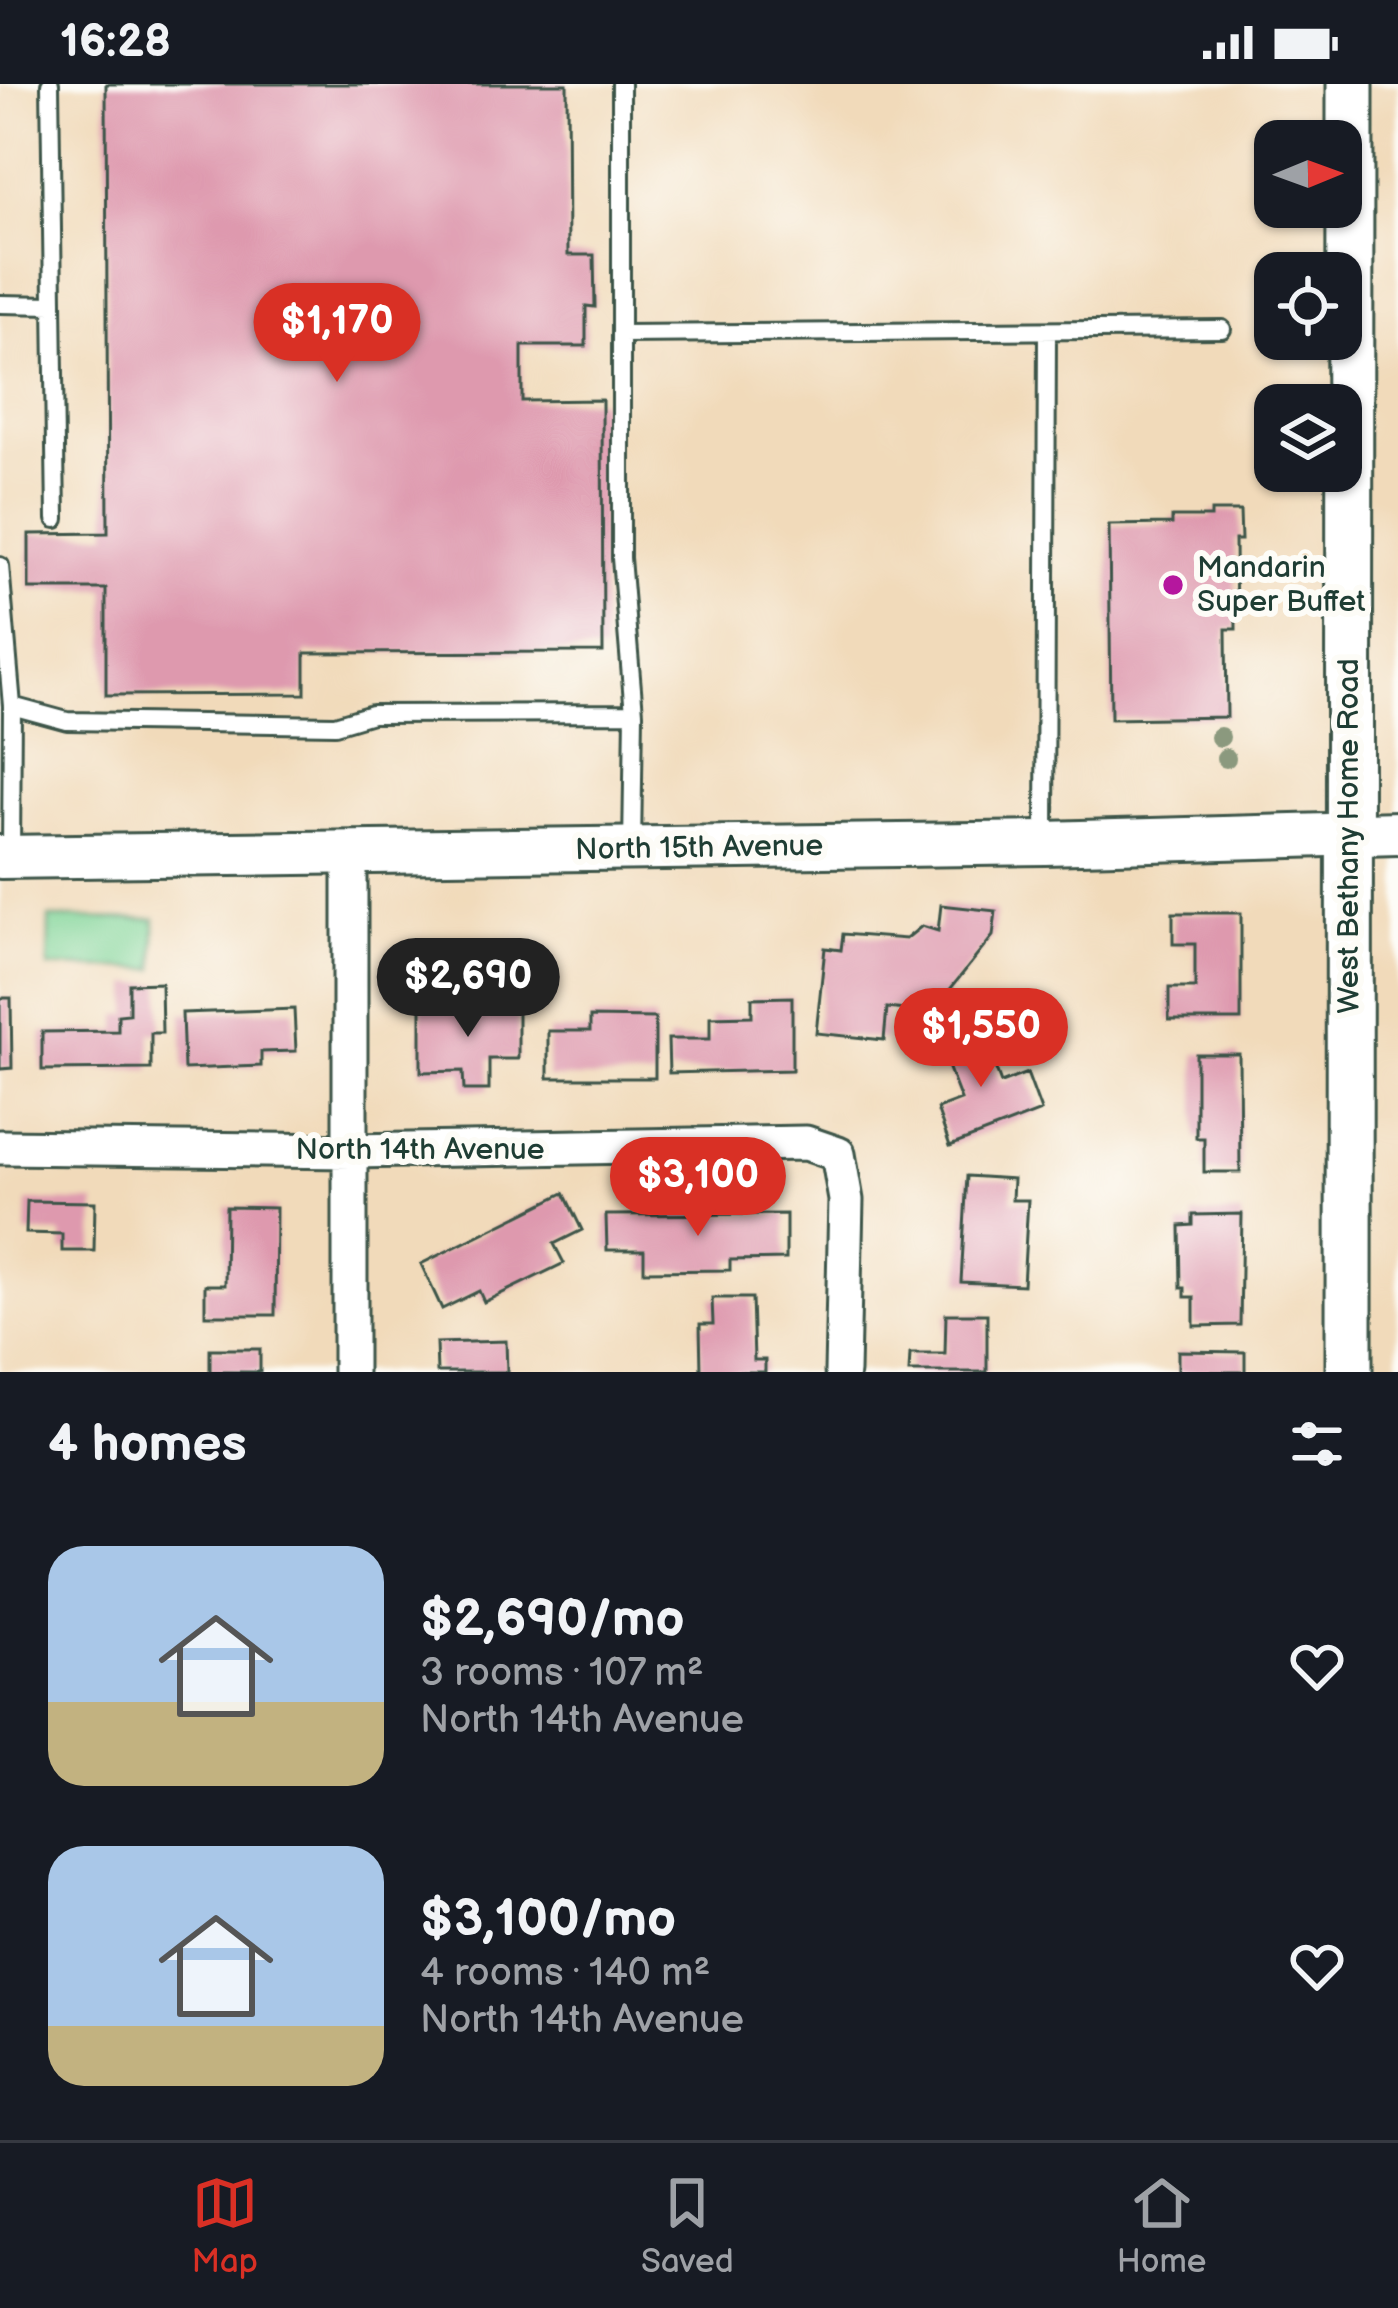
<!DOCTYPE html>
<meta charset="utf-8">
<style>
body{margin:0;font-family:"Balsamiq Sans",sans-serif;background:#242831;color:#f1f3f6;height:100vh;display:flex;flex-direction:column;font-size:45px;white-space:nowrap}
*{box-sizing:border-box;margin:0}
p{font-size:39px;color:#9ea1a6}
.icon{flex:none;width:66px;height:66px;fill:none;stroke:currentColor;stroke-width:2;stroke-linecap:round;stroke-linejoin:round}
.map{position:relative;height:1288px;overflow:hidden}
.drawer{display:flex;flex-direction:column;background:#171b24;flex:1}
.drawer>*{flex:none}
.needle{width:78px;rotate:89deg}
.buttons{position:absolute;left:1254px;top:36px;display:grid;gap:24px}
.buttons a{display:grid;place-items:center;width:108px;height:108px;border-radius:24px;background:#171b24;box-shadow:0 3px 9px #0004;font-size:60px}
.price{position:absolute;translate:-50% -102px;padding:0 27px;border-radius:42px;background:#d93025;color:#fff;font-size:39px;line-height:78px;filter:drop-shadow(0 3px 6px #0008)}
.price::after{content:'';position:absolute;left:50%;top:72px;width:36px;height:27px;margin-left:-18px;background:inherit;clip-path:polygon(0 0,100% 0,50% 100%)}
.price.on{background:#222;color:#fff}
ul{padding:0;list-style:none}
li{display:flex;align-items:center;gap:36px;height:300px;padding:0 48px}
li span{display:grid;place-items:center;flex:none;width:336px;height:240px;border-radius:36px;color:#555}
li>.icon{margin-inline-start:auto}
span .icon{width:144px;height:144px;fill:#fffc;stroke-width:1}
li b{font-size:51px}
h2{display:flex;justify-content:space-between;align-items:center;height:144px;padding:0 48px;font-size:51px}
.status{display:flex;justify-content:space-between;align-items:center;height:84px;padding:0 60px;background:#171b24;direction:ltr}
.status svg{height:33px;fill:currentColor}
.tab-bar{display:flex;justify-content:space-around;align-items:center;height:168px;border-top:3px solid #363941;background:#171b24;font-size:33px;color:#9ea1a6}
.tab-bar a{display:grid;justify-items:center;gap:6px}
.tab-bar .on{color:#d93025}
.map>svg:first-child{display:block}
.green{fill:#80d497;stroke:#508866;stroke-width:3}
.building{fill:#de99ae}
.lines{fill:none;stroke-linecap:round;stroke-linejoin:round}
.service-casing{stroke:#3e5548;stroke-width:22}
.minor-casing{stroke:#3e5548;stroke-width:39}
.tertiary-casing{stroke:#3e5548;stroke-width:48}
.secondary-casing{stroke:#3e5548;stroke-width:51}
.service{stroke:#fff;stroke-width:16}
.minor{stroke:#fff;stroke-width:33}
.tertiary{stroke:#fff;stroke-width:42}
.secondary{stroke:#fff;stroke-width:45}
.tree{fill:#8b997e}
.poi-dot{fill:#b5179e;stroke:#fdfcf7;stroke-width:4.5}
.labels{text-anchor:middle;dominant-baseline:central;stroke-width:12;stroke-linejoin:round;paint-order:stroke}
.poi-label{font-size:30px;fill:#1f3d34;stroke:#fdfcf7;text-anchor:start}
.street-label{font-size:30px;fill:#1f3d34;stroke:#fdfcf7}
</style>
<div class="status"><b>16:28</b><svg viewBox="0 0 49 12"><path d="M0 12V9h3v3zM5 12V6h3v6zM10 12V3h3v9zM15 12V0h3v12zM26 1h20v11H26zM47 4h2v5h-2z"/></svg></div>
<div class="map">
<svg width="1398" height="1288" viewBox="0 0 1398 1288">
<rect width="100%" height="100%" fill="#fdfcf7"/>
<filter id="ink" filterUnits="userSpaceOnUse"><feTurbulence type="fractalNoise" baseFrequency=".00833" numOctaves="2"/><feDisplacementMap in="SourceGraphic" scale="24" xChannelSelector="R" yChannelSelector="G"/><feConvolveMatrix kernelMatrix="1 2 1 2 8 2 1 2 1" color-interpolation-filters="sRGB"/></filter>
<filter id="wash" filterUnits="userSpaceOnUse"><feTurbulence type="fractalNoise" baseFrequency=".004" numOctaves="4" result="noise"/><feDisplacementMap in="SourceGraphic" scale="48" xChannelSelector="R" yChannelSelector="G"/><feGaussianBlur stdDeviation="2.7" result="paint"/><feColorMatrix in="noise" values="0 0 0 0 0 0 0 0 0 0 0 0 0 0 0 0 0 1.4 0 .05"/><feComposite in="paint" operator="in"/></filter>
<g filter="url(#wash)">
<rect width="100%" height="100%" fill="#f1daba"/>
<!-- green -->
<path class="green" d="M49 834 155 835V885L48 883Z"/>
<g id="blocks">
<!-- building -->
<path class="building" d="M106 0H567L568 171H594L595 223 586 222V262H522V317L602 316 603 568 305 569V610L106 611V505H29V450L108 449Z
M1211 427H1240L1241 456H1235L1236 545H1226L1227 633 1111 635 1109 441 1172 440V433H1211Z
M941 821 996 827 993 852 931 929 887 924 884 956 816 949 825 864 841 866 843 850 906 855 922 842 938 847Z
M1173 829H1241V936H1169V904H1195V860H1173Z
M161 899 162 949H151V985L42 986V948L118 947V931L129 930V900Z
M792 913V986L669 989 668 955H710V933L752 932V914Z
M0 914H11L12 984 0 985Z
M421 922H518V975H489V1006H464L463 987 421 988Z
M294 925 296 967 261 968V982L184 985 182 929Z
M590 933 655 934V994H548V947H590Z
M979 940 1001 999 1027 989 1041 1027 950 1062 937 1025 961 1016 938 956Z
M1196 970H1239L1240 1088H1204V1054H1196Z
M967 1092 1013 1095 1012 1116H1028L1023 1201 961 1198Z
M564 1109 582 1146 554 1160 564 1179 484 1218 479 1207 442 1225 421 1180Z
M27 1117 95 1118 94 1167H62V1150L26 1149Z
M226 1123 276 1124 275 1231H205V1201H225Z
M786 1130V1175L730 1176V1186L644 1187V1166H607L606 1131Z
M1242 1130 1240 1241 1194 1242V1213H1185V1204H1181L1180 1142 1193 1141V1131Z
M712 1214H752L754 1276H765V1288H701L700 1240H713Z
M946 1230H987V1288H909L910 1270H945Z
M506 1257 507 1288H437L436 1259Z
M210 1265H260V1288H210Z
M1178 1267 1245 1268V1288H1178Z"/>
</g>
</g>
<g filter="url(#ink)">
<use href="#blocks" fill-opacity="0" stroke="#3e5548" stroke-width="3"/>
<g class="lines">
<!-- service casing -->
<g class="service-casing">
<path id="service" d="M50 0 56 435
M621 0V474L634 629 632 764
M0 220 53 221
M621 250 1222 245
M0 482 12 622 11 772
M12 622 67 637 335 641 372 630 634 629
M1045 758 1047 247"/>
</g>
<!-- minor casing -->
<g class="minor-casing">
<path id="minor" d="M0 1063 351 1067 806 1059 838 1070 846 1116 842 1288
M350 1288V770"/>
</g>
<!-- tertiary casing -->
<g class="tertiary-casing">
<path id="tertiary" d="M0 773 1045 759 1398 749"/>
</g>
<!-- secondary casing -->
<g class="secondary-casing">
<path id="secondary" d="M1349 1288 1350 0"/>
</g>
<!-- service -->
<use href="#service" class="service"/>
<!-- minor -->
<use href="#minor" class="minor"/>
<!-- tertiary -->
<use href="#tertiary" class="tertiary"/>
<!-- secondary -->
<use href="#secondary" class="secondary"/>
</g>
<!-- trees -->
<g class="tree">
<circle cx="1220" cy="653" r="10"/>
<circle cx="1226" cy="674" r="10"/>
</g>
</g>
<!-- markers -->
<circle class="poi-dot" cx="1173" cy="501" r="12"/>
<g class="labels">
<!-- poi labels -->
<g class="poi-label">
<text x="1197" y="484">Mandarin<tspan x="1197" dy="34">Super Buffet</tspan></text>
</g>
<!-- street labels -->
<g class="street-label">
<text transform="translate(1349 752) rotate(-90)">West Bethany Home Road</text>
<text transform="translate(699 764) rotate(-1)">North 15th Avenue</text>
<text x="420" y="1066">North 14th Avenue</text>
</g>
</g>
</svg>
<div class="buttons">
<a><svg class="needle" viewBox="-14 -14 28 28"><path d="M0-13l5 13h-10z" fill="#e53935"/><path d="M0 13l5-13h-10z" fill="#9ea1a6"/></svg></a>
<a><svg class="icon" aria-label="locate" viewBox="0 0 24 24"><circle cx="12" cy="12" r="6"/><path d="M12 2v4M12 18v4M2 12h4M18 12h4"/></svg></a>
<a><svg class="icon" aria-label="layers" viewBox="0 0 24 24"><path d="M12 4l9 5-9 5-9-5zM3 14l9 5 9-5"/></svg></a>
</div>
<b class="price" style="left:337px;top:301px">$1,170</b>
<b class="price on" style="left:468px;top:956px">$2,690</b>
<b class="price" style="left:981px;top:1006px">$1,550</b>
<b class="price" style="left:698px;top:1155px">$3,100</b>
</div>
<section class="drawer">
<h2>4 homes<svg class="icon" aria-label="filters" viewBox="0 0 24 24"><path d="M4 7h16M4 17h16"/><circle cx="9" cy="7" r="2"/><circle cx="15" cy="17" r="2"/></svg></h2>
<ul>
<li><span style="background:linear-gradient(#a9c7e8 65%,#c2b280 0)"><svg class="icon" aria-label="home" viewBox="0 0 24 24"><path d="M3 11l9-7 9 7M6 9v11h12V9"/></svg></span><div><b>$2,690/mo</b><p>3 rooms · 107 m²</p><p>North 14th Avenue</p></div><svg class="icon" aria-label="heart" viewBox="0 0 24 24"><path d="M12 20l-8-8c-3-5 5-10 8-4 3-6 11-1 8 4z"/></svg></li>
<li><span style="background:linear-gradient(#a9c7e8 75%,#c2b280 0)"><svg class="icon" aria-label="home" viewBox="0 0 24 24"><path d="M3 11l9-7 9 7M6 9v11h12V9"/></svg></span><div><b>$3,100/mo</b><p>4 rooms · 140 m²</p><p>North 14th Avenue</p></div><svg class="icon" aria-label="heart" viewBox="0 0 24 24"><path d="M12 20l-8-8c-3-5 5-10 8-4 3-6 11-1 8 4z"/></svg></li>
</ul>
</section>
<nav class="tab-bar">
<a class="on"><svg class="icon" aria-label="map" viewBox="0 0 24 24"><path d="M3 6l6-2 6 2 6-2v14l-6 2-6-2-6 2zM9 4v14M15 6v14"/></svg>Map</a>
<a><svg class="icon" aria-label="saved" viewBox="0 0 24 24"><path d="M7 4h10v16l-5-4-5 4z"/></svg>Saved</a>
<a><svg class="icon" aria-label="home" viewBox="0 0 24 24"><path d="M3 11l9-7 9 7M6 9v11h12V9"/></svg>Home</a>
</nav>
